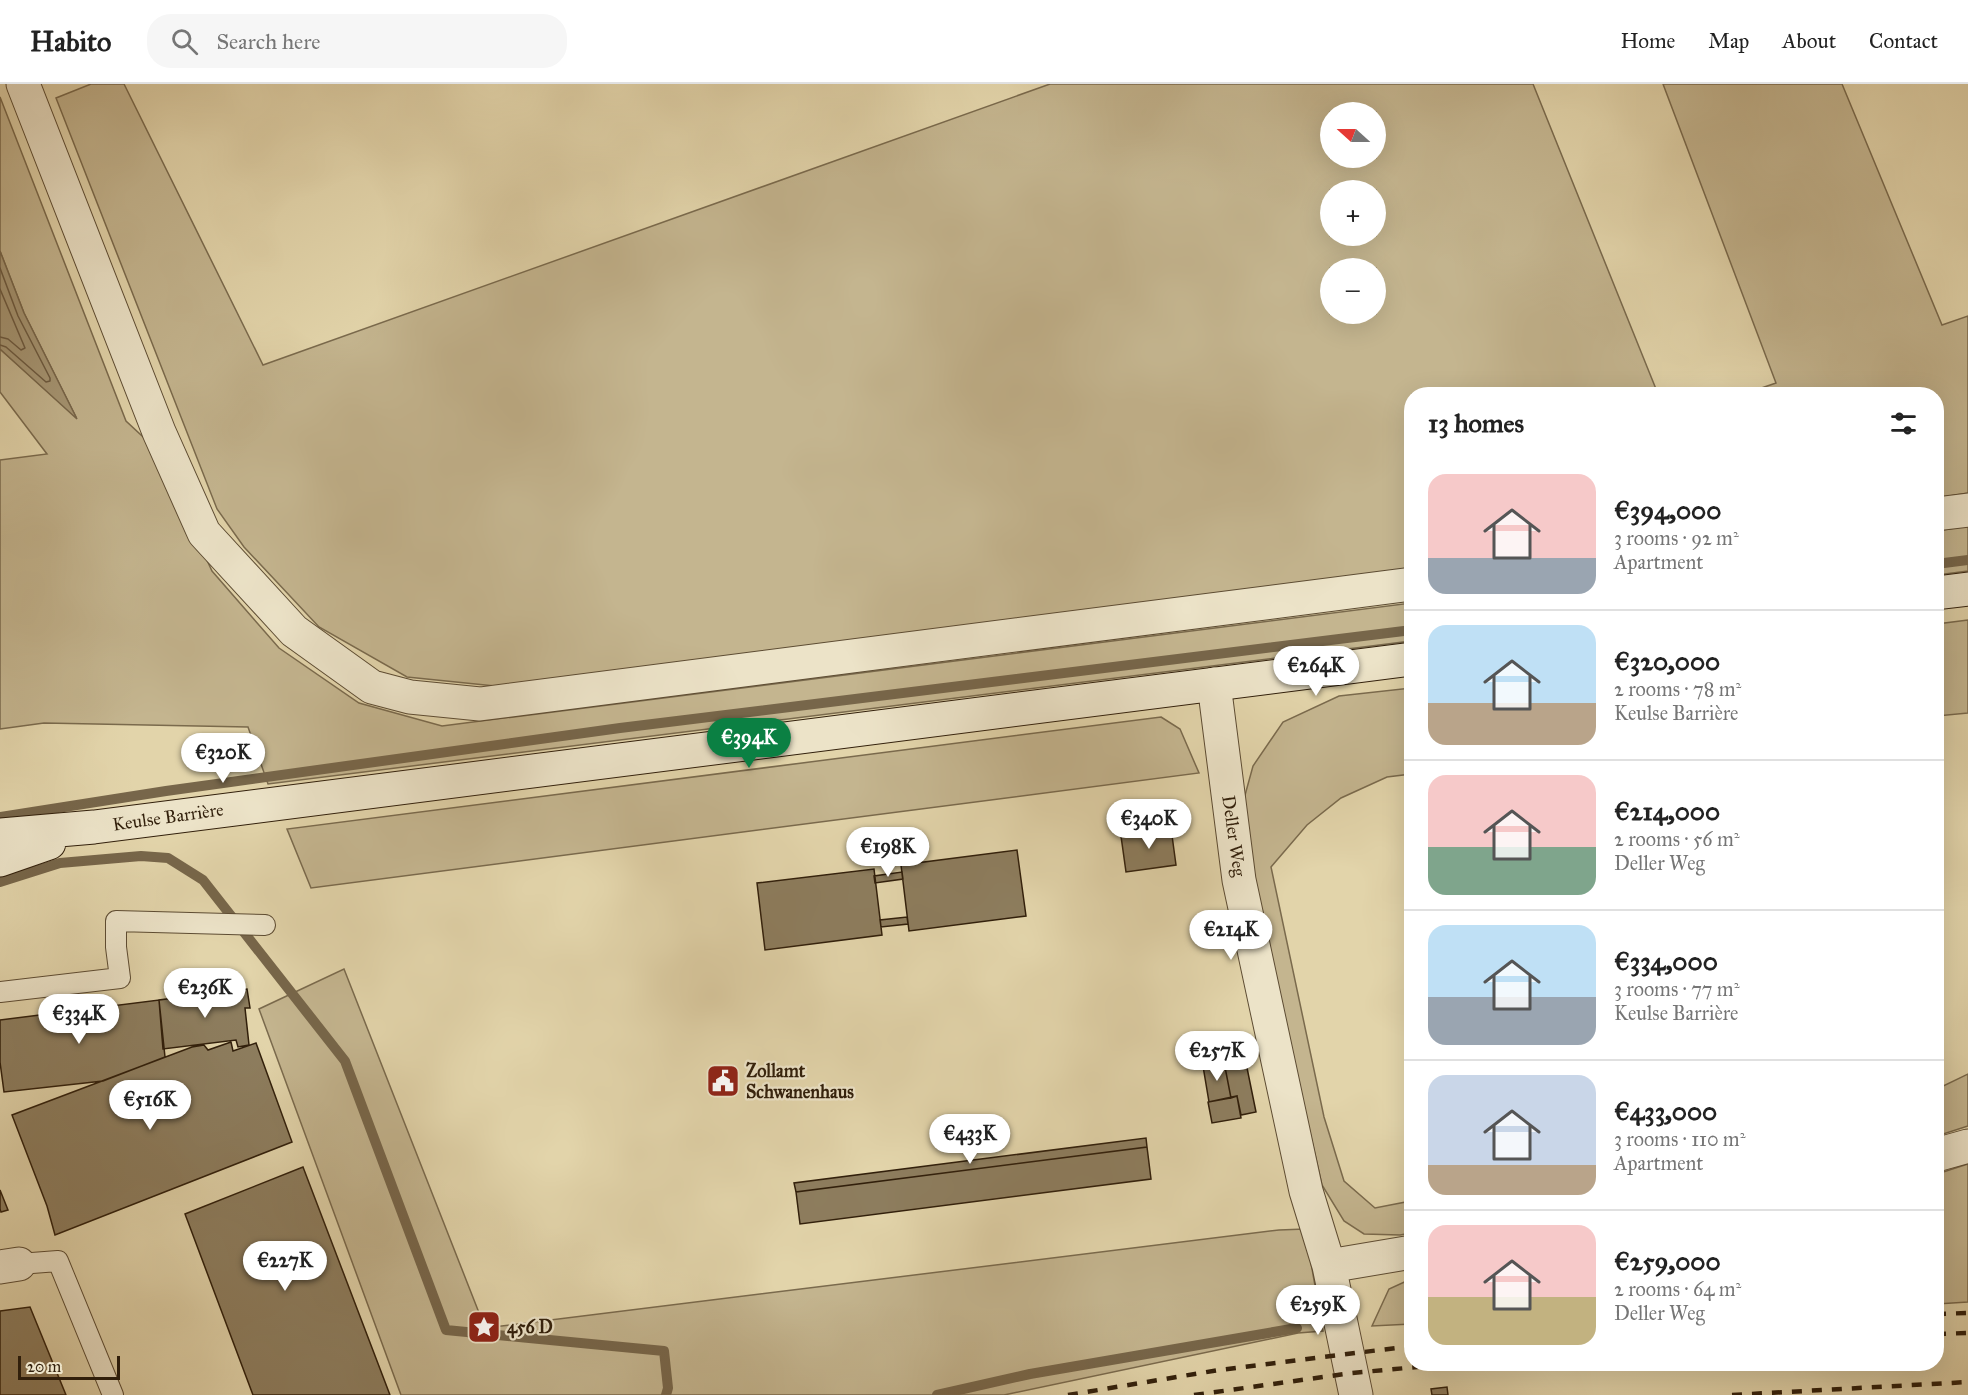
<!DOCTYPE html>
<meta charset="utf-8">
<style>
body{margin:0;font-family:"IM FELL Great Primer",serif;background:#f6f6f6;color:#222;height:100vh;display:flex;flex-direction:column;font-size:22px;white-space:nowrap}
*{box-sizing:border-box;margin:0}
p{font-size:20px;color:#767676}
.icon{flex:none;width:33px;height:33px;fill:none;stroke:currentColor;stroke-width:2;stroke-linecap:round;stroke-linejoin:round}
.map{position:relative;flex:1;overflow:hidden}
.drawer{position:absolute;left:1404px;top:303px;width:540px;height:984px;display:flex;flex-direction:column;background:#fff;border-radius:24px;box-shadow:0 6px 24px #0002}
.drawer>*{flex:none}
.needle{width:39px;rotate:291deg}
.fabs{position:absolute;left:1320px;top:18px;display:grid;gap:12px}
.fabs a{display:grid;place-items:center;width:66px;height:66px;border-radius:50%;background:#fff;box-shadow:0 6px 24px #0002;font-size:30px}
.scale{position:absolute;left:18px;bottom:15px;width:102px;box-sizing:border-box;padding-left:6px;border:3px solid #311f0b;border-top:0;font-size:16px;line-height:21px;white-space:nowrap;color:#311f0b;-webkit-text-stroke:4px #ece3c8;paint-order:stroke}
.price{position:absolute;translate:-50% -51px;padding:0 14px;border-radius:21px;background:#fff;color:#222;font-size:20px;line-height:39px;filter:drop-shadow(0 2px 3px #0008)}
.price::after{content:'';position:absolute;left:50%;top:36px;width:18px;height:14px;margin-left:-9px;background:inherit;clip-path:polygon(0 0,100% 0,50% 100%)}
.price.current{background:#0b8043;color:#fff}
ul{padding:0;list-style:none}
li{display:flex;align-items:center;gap:18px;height:150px;padding:0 24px}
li+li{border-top:2px solid #e0e0e0}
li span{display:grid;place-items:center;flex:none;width:168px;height:120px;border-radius:18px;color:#555}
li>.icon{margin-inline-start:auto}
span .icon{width:72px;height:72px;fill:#fffc;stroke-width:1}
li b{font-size:26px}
h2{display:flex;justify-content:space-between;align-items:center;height:72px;padding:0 24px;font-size:26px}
header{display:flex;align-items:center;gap:36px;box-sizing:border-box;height:84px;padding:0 30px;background:#fff;border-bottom:2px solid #e0e0e0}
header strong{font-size:28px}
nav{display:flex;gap:33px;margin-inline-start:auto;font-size:21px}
.search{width:420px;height:54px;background:#f6f6f6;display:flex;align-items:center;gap:15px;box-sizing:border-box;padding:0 21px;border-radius:24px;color:#767676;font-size:22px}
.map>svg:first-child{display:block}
.green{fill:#c4b58f;stroke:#7a6a4d;stroke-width:1.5;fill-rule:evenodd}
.water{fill:#a69674;stroke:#77664a;stroke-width:1.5}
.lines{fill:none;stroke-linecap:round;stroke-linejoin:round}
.shore{stroke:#6c5a40;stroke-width:1.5}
.stream{stroke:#77664a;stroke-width:10}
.building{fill:#8d7d5e;stroke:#311f0b;stroke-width:1.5}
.service-casing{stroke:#5d4c33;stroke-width:22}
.minor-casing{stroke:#5d4c33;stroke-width:35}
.secondary-casing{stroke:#311f0b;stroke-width:35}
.service{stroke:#ece3c8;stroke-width:20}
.minor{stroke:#ece3c8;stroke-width:33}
.secondary{stroke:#ece3c8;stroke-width:33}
.rail{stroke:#311f0b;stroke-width:4.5;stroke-dasharray:10 10;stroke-linecap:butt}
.labels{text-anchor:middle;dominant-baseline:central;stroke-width:4.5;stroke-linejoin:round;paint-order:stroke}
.street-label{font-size:18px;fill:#311f0b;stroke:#ece3c8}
.poi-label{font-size:18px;font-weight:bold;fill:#311f0b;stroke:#ece3c8;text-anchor:start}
</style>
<header>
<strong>Habito</strong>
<div class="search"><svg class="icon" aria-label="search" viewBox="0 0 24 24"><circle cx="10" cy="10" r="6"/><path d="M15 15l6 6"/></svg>Search here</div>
<nav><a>Home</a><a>Map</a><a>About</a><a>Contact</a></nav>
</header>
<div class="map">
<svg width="1968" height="1311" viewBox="0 0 1968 1311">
<rect width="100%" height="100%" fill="#e2d4aa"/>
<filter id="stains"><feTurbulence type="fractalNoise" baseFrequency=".00333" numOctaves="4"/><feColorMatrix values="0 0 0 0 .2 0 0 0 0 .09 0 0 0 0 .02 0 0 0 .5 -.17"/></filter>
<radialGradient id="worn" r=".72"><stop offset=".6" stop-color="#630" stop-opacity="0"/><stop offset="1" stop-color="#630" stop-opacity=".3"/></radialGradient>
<!-- green -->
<path class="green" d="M91 0H124L263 281 1050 0H1533L1658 310H1412L1411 485 495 602 407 593 319 543 244 463 217 425 56 14ZM1330 28H1376V74H1330ZM1330 106H1376V152H1330ZM1330 184H1376V230H1330Z
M1663 0H1842L1942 241 1968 232V409L1937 414 1936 310H1744L1776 299Z
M0 13 126 337 155 364 212 487 279 564 359 619 442 642 1411 519V557L268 700 248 643 44 639 0 645V376L47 370 0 308V265L76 333 24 229 0 167Z
M1968 442V487L1937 491 1936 447Z
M1968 536V629L1937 632V540Z
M1411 604V690L1387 693 1341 714 1307 741 1271 783 1324 1033 1344 1097 1375 1124 1411 1117V1149L1400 1151 1364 1150 1344 1137 1322 1101 1246 769 1242 722 1253 682 1283 638 1339 612Z
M1161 633 1180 645 1199 689 311 804 287 745Z
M344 885 485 1244 1279 1146 1305 1145 1323 1247 1298 1249 1004 1311H401L259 925Z
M1968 990V1042L1937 1052V1005Z
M1968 1080V1218L1937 1220V1090Z
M1411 1195V1240L1372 1242 1389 1205Z"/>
<!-- water -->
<path class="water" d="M0 167 24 229 77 335 0 265Z"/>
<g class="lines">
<!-- shore -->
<path class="shore" d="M0 184 18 232 50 294V297L46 298 6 263 0 261
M0 205 25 264 21 266 8 255 0 253"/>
<!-- stream -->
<path class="stream" d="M1936 480 1968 476
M0 733 166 707 620 644 1412 546
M0 798 60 779 141 772 168 774 203 796 345 977 446 1246 664 1267 668 1304 666 1311
M937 1311 1030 1290 1297 1244"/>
</g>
<!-- building -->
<path class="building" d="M1171 744 1176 781 1126 788 1121 752Z
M1017 766 1026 832 909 847 901 781Z
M874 785 882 851 765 866 757 799Z
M902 788 903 795 875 799 874 792Z
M907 833 908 840 881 843 880 836Z
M247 905 250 924H245L249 961 238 963 236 956 163 965 159 916Z
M159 916 165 973 103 997 4 1008 0 978V936Z
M231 958 233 967 256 959 292 1058 55 1151 47 1122 12 1031 192 963 204 961 208 966Z
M1245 974 1256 1028 1241 1031 1237 1012 1231 1014 1224 978Z
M1224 978 1231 1014 1209 1018 1203 982Z
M1237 1012 1241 1034 1212 1039 1208 1018Z
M1146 1054 1147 1063 796 1108 794 1099Z
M1147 1063 1151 1095 800 1140 796 1108Z
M303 1083 390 1311H253L185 1130Z
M0 1106 8 1126 1 1128 0 1125Z
M30 1223 66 1311H0V1227Z
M1447 1303 1448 1311H1432L1431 1305Z"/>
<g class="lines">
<!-- service casing -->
<g class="service-casing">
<path id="service" d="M0 908 120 894 116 863V837L265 841
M19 1180 58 1177 113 1311"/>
</g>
<!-- minor casing -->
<g class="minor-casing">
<path id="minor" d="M23 0 159 348 204 449 294 547 372 603 410 613 480 620 1412 500
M1936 430 1968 426
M1214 600 1239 796 1306 1107 1329 1182 1356 1311
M1936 1071 1968 1062
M1329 1182 1412 1168
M0 1183 19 1180"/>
</g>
<!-- secondary casing -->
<g class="secondary-casing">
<path id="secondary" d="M1936 509 1968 505
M0 751 94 743 1412 575
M0 776 49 759"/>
</g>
<!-- service -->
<use href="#service" class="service"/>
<!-- minor -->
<use href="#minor" class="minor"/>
<!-- secondary -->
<use href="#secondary" class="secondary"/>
<!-- rail -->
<path class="rail" d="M1936 1230 1968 1229
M1936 1250 1968 1249
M1068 1311 1219 1286 1412 1262
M1194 1311 1352 1289 1450 1280
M1732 1311 1968 1298"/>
</g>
<!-- icons -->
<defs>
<g id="civic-square" transform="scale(1.725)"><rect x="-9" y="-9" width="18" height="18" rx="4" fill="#8f2418" stroke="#ece3c8"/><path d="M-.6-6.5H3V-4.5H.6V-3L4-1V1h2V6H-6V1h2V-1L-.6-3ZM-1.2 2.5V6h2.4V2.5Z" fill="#fff"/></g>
<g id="sight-square" transform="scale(1.725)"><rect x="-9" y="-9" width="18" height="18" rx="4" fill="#8f2418" stroke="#ece3c8"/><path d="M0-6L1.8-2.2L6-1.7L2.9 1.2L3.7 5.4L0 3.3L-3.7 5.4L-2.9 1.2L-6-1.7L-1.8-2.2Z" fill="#fff"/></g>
</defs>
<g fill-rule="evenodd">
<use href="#civic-square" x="723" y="997"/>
<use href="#sight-square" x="484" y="1243"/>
</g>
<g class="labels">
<!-- street labels -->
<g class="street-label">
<text transform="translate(168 733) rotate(-8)">Keulse Barrière</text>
<text transform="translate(1234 752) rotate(82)">Deller Weg</text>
</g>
<!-- poi labels -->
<g class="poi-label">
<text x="746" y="987">Zollamt<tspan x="746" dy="21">Schwanenhaus</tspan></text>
<text x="507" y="1243">456 D</text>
</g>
</g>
<rect width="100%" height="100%" filter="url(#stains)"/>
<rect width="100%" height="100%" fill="url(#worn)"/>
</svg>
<div class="fabs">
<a><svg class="needle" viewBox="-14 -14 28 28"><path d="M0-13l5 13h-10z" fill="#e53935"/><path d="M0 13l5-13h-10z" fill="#767676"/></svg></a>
<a>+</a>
<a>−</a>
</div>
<div class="scale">20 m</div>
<b class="price" style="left:1316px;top:613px">€264K</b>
<b class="price current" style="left:749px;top:685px">€394K</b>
<b class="price" style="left:223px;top:700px">€320K</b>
<b class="price" style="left:1149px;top:766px">€340K</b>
<b class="price" style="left:888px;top:794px">€198K</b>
<b class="price" style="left:1231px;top:877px">€214K</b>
<b class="price" style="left:205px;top:935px">€236K</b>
<b class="price" style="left:79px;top:961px">€334K</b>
<b class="price" style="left:1217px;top:998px">€257K</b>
<b class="price" style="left:150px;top:1047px">€516K</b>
<b class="price" style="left:970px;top:1081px">€433K</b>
<b class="price" style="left:285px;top:1208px">€227K</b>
<b class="price" style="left:1318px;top:1252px">€259K</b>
<section class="drawer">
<h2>13 homes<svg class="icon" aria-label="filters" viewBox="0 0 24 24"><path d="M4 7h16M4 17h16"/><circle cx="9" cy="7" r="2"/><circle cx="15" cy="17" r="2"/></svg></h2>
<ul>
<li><span style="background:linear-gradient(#f6c9c9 70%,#9aa5b1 0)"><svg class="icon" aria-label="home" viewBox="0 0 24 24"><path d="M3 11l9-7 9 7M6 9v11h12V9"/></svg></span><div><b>€394,000</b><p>3 rooms · 92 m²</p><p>Apartment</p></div></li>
<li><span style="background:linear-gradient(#bfe0f5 65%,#b9a48a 0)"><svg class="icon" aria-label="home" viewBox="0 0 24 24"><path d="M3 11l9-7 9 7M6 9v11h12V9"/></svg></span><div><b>€320,000</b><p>2 rooms · 78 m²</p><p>Keulse Barrière</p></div></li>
<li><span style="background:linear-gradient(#f6c9c9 60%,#7fa58c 0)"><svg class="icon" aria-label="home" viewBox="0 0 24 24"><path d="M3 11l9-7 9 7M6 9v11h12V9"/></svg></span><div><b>€214,000</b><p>2 rooms · 56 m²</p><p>Deller Weg</p></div></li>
<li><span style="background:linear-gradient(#bfe0f5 60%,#9aa5b1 0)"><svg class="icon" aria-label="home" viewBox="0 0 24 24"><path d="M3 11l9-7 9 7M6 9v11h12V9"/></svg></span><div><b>€334,000</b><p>3 rooms · 77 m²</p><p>Keulse Barrière</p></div></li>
<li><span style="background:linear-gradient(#c9d6e8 75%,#b9a48a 0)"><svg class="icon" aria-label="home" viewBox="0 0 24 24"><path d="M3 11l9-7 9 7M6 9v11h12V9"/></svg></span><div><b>€433,000</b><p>3 rooms · 110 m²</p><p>Apartment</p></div></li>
<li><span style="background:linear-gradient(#f6c9c9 60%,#c2b280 0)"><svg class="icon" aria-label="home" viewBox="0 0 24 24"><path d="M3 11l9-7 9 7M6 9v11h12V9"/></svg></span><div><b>€259,000</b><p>2 rooms · 64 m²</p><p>Deller Weg</p></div></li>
</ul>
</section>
</div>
